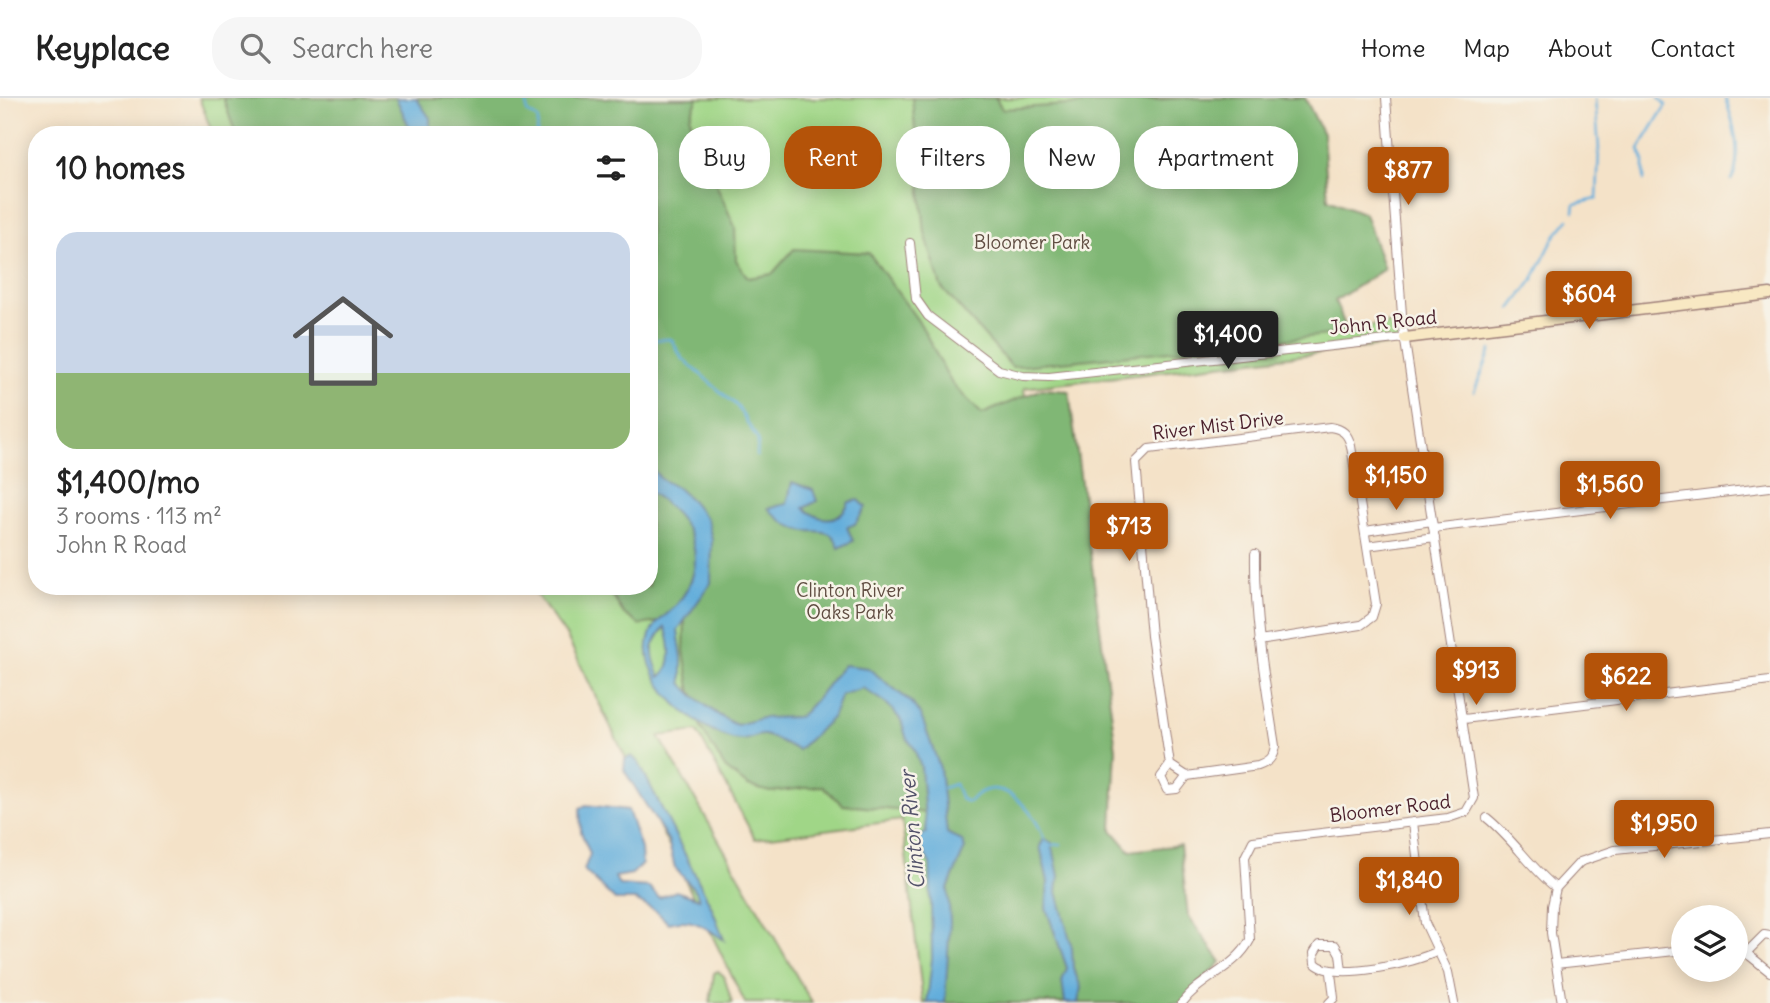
<!DOCTYPE html>
<meta charset="utf-8">
<style>
body{margin:0;font-family:Delius,sans-serif;background:#f6f6f6;color:#222;height:100vh;display:flex;flex-direction:column;font-size:26px;white-space:nowrap}
*{box-sizing:border-box;margin:0}
p{font-size:23px;color:#767676}
.icon{flex:none;width:38px;height:38px;fill:none;stroke:currentColor;stroke-width:2;stroke-linecap:round;stroke-linejoin:round}
.map{position:relative;flex:1;overflow:hidden}
.drawer{position:absolute;left:28px;top:28px;width:630px;height:469px;display:flex;flex-direction:column;background:#fff;border-radius:28px;box-shadow:0 4px 18px #0003}
.drawer>*{flex:none}
.banner{position:absolute;left:679px;top:28px;width:665px;height:63px;display:flex;gap:14px}
.tools{position:absolute;left:1671px;top:807px;display:grid;gap:14px}
.tools a{display:grid;place-items:center;width:77px;height:77px;border-radius:50%;background:#fff;box-shadow:0 4px 18px #0003;font-size:35px}
.price{position:absolute;translate:-50% -60px;padding:0 16px;border-radius:7px;background:#b45309;color:#fff;font-size:23px;line-height:46px;filter:drop-shadow(0 2px 4px #0008)}
.price::after{content:'';position:absolute;left:50%;top:42px;width:21px;height:16px;margin-left:-10px;background:inherit;clip-path:polygon(0 0,100% 0,50% 100%)}
.price.active{background:#222;color:#fff}
ul{padding:0;list-style:none}
li{display:grid;align-content:center;gap:14px;height:371px;padding:0 28px}
li+li{border-top:2px solid #e0e0e0}
li span{display:grid;place-items:center;height:217px;border-radius:21px;color:#555}
li>.icon{margin-inline-start:auto}
span .icon{width:126px;height:126px;fill:#fffc;stroke-width:1}
li b{font-size:30px}
h2{display:flex;justify-content:space-between;align-items:center;height:84px;padding:0 28px;font-size:30px}
.chip{padding:0 24px;border-radius:28px;background:#fff;box-shadow:0 4px 18px #0003;font-size:24px;line-height:63px}
.chip.active{background:#b45309;color:#fff}
header{display:flex;align-items:center;gap:42px;box-sizing:border-box;height:98px;padding:0 35px;background:#fff;border-bottom:2px solid #e0e0e0}
header strong{font-size:33px}
nav{display:flex;gap:38px;margin-inline-start:auto;font-size:24px}
.search{width:490px;height:63px;background:#f6f6f6;display:flex;align-items:center;gap:18px;box-sizing:border-box;padding:0 24px;border-radius:28px;color:#767676;font-size:26px}
.map>svg:first-child{display:block}
.green{fill:#a0d687;stroke:#757a59;stroke-width:2}
.forest{fill:#80b774;stroke:#656b50;stroke-width:2}
.water{fill:#62addb;stroke:#566683;stroke-width:2;fill-rule:evenodd}
.lines{fill:none;stroke-linecap:round;stroke-linejoin:round}
.stream{stroke:#62addb;stroke-width:2.5}
.street-casing{stroke:#9f807a;stroke-width:10}
.secondary-casing{stroke:#9f807a;stroke-width:13}
.street{stroke:#fff;stroke-width:8}
.secondary{stroke:#f8e8c3;stroke-width:10}
.labels{text-anchor:middle;dominant-baseline:central;stroke-width:5;stroke-linejoin:round;paint-order:stroke}
.park-label{font-size:19px;fill:#604d42;stroke:#f7f3e8}
.street-label{font-size:19px;fill:#4a1f2b;stroke:#f7f3e8}
.water-label{font-size:21px;font-style:italic;fill:#525169;stroke:#f7f3e8}
</style>
<header>
<strong>Keyplace</strong>
<div class="search"><svg class="icon" aria-label="search" viewBox="0 0 24 24"><circle cx="10" cy="10" r="6"/><path d="M15 15l6 6"/></svg>Search here</div>
<nav><a>Home</a><a>Map</a><a>About</a><a>Contact</a></nav>
</header>
<div class="map">
<svg width="1770" height="905" viewBox="0 0 1770 905">
<rect width="100%" height="100%" fill="#f7f3e8"/>
<filter id="ink" filterUnits="userSpaceOnUse"><feTurbulence type="fractalNoise" baseFrequency=".0143" numOctaves="2"/><feDisplacementMap in="SourceGraphic" scale="14" xChannelSelector="R" yChannelSelector="G"/><feConvolveMatrix kernelMatrix="1 2 1 2 8 2 1 2 1" color-interpolation-filters="sRGB"/></filter>
<filter id="wash" filterUnits="userSpaceOnUse"><feTurbulence type="fractalNoise" baseFrequency=".00686" numOctaves="4" result="noise"/><feDisplacementMap in="SourceGraphic" scale="28" xChannelSelector="R" yChannelSelector="G"/><feGaussianBlur stdDeviation="1.57" result="paint"/><feColorMatrix in="noise" values="0 0 0 0 0 0 0 0 0 0 0 0 0 0 0 0 0 1.4 0 .05"/><feComposite in="paint" operator="in"/></filter>
<g filter="url(#wash)">
<rect width="100%" height="100%" fill="#f4e2c8"/>
<!-- green -->
<path class="green" d="M199 0H1296L1315 235 1402 224 1404 245 1024 290 1030 354 1111 905H923L902 722 755 741 697 633 659 638 812 905H745L567 539 530 488H649V37H213Z
M718 873 724 878 732 905H710L714 875Z"/>
<!-- forest -->
<path class="forest" d="M223 0H698L690 19 694 36 735 129 736 162 748 180 772 176 794 151 869 155 921 227 952 286 982 316 1042 291 1069 293 1116 651 1112 732 1130 753 1180 747 1188 818 1221 864 1182 905H941L928 715 843 707 822 688 770 694 748 688 725 670 700 628V609L690 590 684 553 685 515 671 522 640 527 624 516 606 488H649V37H236Z
M912 0H996L1002 11 1185 0H1305L1323 36 1328 101 1365 116 1384 171 1335 203 1348 235 1012 269 941 189 925 135Z"/>
<!-- water -->
<path class="water" d="M396 0H416L430 20V37H413Z
M649 367 661 381 679 391 692 403 707 422 712 441 711 485 678 532 682 559V585C692 598 721 621 737 627L762 620 799 619C817 603 828 584 844 567L868 570 912 605 921 618 940 670 947 735 962 743 965 750 948 791 950 823 945 905H927L932 860 930 766 917 742 926 734 921 670 914 650 906 639 901 622 888 607 863 590 841 597 832 620 798 652C788 647 775 640 764 637 757 636 750 642 743 642 729 643 707 630 695 622 670 605 639 568 650 537 654 523 670 516 678 505 712 461 691 420 649 394ZM665 529C670 542 675 568 660 579 650 555 649 549 665 529Z
M792 384 813 392 817 403 804 410C820 424 839 426 849 404L859 402 866 409 855 426 847 429 853 443 839 450C833 431 823 434 808 433 794 433 776 420 768 410L787 406Z
M632 658 639 665 712 810 724 842C705 829 692 818 668 825L656 813 635 802H615L584 772 590 756 581 734 580 710 586 707 628 712 641 751 642 766 632 776 615 779 619 787 649 789 659 800 676 793 699 801 696 793 675 770 668 742 624 672 625 661Z
M1044 741 1052 745 1059 778 1057 794 1072 850 1073 870 1081 889 1078 905H1065L1062 883 1067 870 1046 810 1048 784 1040 748Z"/>
<g class="lines">
<!-- stream -->
<path class="stream" d="M527 0V14L538 21 537 37
M1725 0C1733 22 1744 61 1731 82
M1644 82V63L1639 51 1666 7 1659 0
M1574 113 1575 106 1597 101 1599 51 1595 0
M1511 211 1532 183 1555 138 1569 121
M649 242 671 241 682 260 737 308 758 342 757 358
M1474 294 1491 252
M943 690 955 686 961 701 968 704C971 703 973 699 976 697 1006 676 1037 718 1044 741
M1052 747 1061 746"/>
</g>
</g>
<g filter="url(#ink)">
<g class="lines">
<!-- street casing -->
<g class="street-casing">
<path id="street" d="M910 145 916 201 928 218 999 272 1023 278 1049 279 1405 240
M1433 430 1770 389
M1365 433 1432 423
M1367 448 1435 439
M1255 456C1254 521 1265 583 1275 648 1273 660 1269 664 1258 668L1187 678 1170 667 1151 538 1136 364 1149 351 1330 329C1343 331 1348 336 1351 348L1376 506 1372 519 1361 527 1259 543
M1464 621 1770 583
M1170 667 1161 679 1167 692 1177 691 1187 678
M1487 720C1513 741 1530 769 1556 790
M1413 724 1425 825 1448 874 1454 905
M1736 852 1750 858 1770 874
M1745 856 1764 837 1770 838
M1556 866 1684 852
M1342 873 1340 856 1335 847H1319L1314 855 1315 865C1333 884 1415 865 1438 853
M1182 905C1200 880 1236 870 1250 842L1245 759 1253 743 1448 720 1466 714 1474 700 1403 230 1386 0
M1329 905 1334 900 1331 875
M1562 905 1551 835 1552 808 1556 790 1580 764 1615 752 1770 736"/>
</g>
<!-- secondary casing -->
<g class="secondary-casing">
<path id="secondary" d="M1405 240 1770 196"/>
</g>
<!-- street -->
<use href="#street" class="street"/>
<!-- secondary -->
<use href="#secondary" class="secondary"/>
</g>
</g>
<g class="labels">
<!-- park labels -->
<g class="park-label">
<text x="1032" y="144">Bloomer Park</text>
<text x="850" y="492">Clinton River<tspan x="850" dy="22">Oaks Park</tspan></text>
</g>
<!-- street labels -->
<g class="street-label">
<text transform="translate(1383 224) rotate(-6)">John R Road</text>
<text transform="translate(1218 327) rotate(-7)">River Mist Drive</text>
<text transform="translate(1390 710) rotate(-7)">Bloomer Road</text>
</g>
<!-- water labels -->
<g class="water-label">
<text transform="translate(912 732) rotate(-95)">Clinton River</text>
</g>
</g>
</svg>
<div class="tools">
<a><svg class="icon" aria-label="layers" viewBox="0 0 24 24"><path d="M12 4l9 5-9 5-9-5zM3 14l9 5 9-5"/></svg></a>
</div>
<b class="price" style="left:1408px;top:109px">$877</b>
<b class="price" style="left:1589px;top:233px">$604</b>
<b class="price active" style="left:1228px;top:273px">$1,400</b>
<b class="price" style="left:1396px;top:414px">$1,150</b>
<b class="price" style="left:1610px;top:423px">$1,560</b>
<b class="price" style="left:1129px;top:465px">$713</b>
<b class="price" style="left:1476px;top:609px">$913</b>
<b class="price" style="left:1626px;top:615px">$622</b>
<b class="price" style="left:1664px;top:762px">$1,950</b>
<b class="price" style="left:1409px;top:819px">$1,840</b>
<div class="banner">
<a class="chip">Buy</a>
<a class="chip active">Rent</a>
<a class="chip">Filters</a>
<a class="chip">New</a>
<a class="chip">Apartment</a>
</div>
<section class="drawer">
<h2>10 homes<svg class="icon" aria-label="filters" viewBox="0 0 24 24"><path d="M4 7h16M4 17h16"/><circle cx="9" cy="7" r="2"/><circle cx="15" cy="17" r="2"/></svg></h2>
<ul>
<li><span style="background:linear-gradient(#c9d6e8 65%,#8fb573 0)"><svg class="icon" aria-label="home" viewBox="0 0 24 24"><path d="M3 11l9-7 9 7M6 9v11h12V9"/></svg></span><div><b>$1,400/mo</b><p>3 rooms · 113 m²</p><p>John R Road</p></div></li>
</ul>
</section>
</div>
